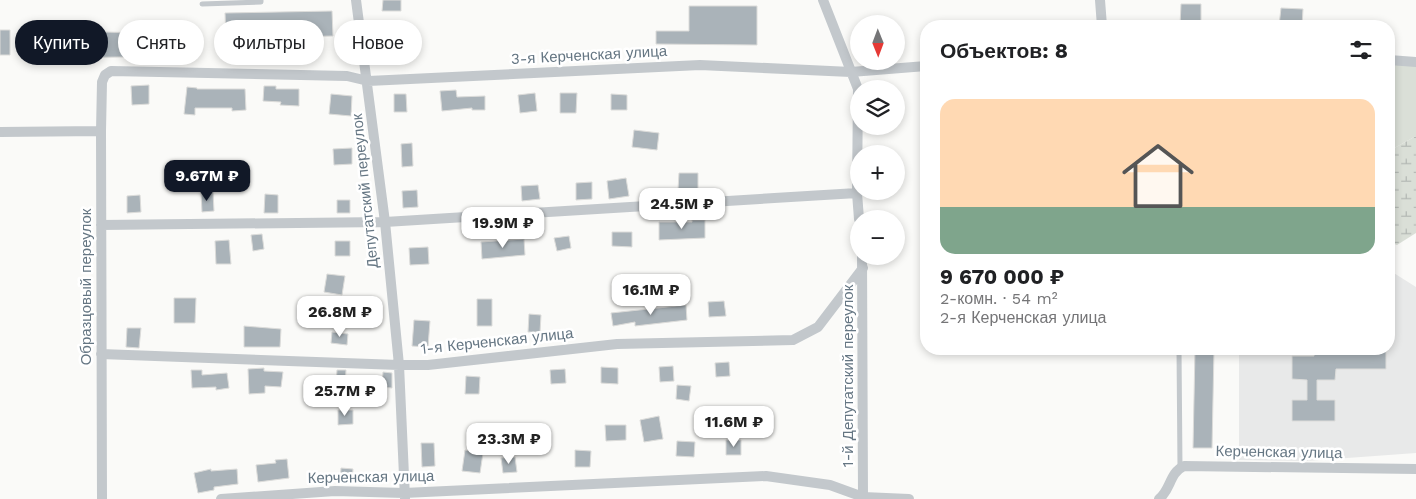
<!DOCTYPE html>
<html lang="ru">
<meta charset="utf-8">
<style>
body{margin:0;font-family:"Work Sans",sans-serif;background:#f6f6f6;color:#202124;height:100vh;display:flex;flex-direction:column;font-size:19px;white-space:nowrap}
*{box-sizing:border-box;margin:0}
p{font-size:16px;color:#757577}
.icon{flex:none;width:28px;height:28px;fill:none;stroke:currentColor;stroke-width:2;stroke-linecap:round;stroke-linejoin:round}
.map{position:relative;flex:1;overflow:hidden}
.sheet{position:absolute;left:920px;top:20px;width:475px;height:335px;display:flex;flex-direction:column;background:#fff;border-radius:20px;box-shadow:0 2px 8px #0003}
.sheet>*{flex:none}
.top-card{position:absolute;left:15px;top:20px;width:475px;height:45px;display:flex;gap:10px}
.needle{width:32px;rotate:179deg}
.controls{position:absolute;left:850px;top:15px;display:grid;gap:10px}
.controls a{display:grid;place-items:center;width:55px;height:55px;border-radius:50%;background:#fff;box-shadow:0 2px 8px #0003;font-size:25px}
.price{position:absolute;translate:-50% -42px;padding:0 11px;border-radius:10px;background:#fff;color:#222;font-size:16px;line-height:32px;filter:drop-shadow(0 1px 2px #0008)}
.price::after{content:'';position:absolute;left:50%;top:30px;width:15px;height:11px;margin-left:-8px;background:inherit;clip-path:polygon(0 0,100% 0,50% 100%)}
.price.on{background:#111827;color:#fff}
ul{padding:0;list-style:none}
li{display:grid;align-content:center;gap:10px;height:265px;padding:0 20px}
li+li{border-top:1px solid #e0e0e0}
li span{display:grid;place-items:center;height:155px;border-radius:15px;color:#555}
li>.icon{margin-inline-start:auto}
span .icon{width:90px;height:90px;fill:#fffc;stroke-width:1}
li b{font-size:21px}
h2{display:flex;justify-content:space-between;align-items:center;height:60px;padding:0 20px;font-size:21px}
.tag{padding:0 18px;border-radius:22px;background:#fff;box-shadow:0 2px 8px #0003;font-size:18px;line-height:45px}
.tag.on{background:#111827;color:#fff}
.map>svg:first-child{display:block}
.built{fill:#e8e9e9}
.green{fill:#dadfd7}
.wetland{fill:url(#wetland-marsh)}
.building{fill:#aab3b9;stroke:#dcdcda}
.lines{fill:none;stroke-linecap:round;stroke-linejoin:round}
.service{stroke:#c3c8cc;stroke-width:5}
.minor{stroke:#c3c8cc;stroke-width:10}
.labels{text-anchor:middle;dominant-baseline:central;stroke-width:5;stroke-linejoin:round;paint-order:stroke}
.street-label{font-size:15px;fill:#657683;stroke:#fff}
</style>
<div class="map">
<svg width="1416" height="499" viewBox="0 0 1416 499">
<defs>
<pattern id="wetland-marsh" width="20" height="14" patternUnits="userSpaceOnUse" patternTransform="scale(1.25)"><rect width="20" height="14" fill="#dadfd7"/><path d="M1 5h8M5 5V1M11 12h8M15 12V8" fill="none" stroke="#b4b9b4"/></pattern>
</defs>
<rect width="100%" height="100%" fill="#fafaf8"/>
<!-- built -->
<path class="built" d="M1389 270 1416 287V453L1306 461 1239 460V349H1389Z"/>
<!-- green -->
<path class="green" d="M1389 58 1416 64V136L1389 151Z"/>
<!-- wetland -->
<path class="wetland" d="M1416 136V233L1397 245 1389 242V151Z"/>
<!-- building -->
<path class="building" d="M383 0H401V11H382Z
M1181 4H1201V26H1180Z
M689 6H757V45L656 44V31H689Z
M1281 8 1303 9 1302 26H1279Z
M332 11 333 36 226 38 225 13Z
M0 30H10V55H0Z
M103 32 190 34V58L120 57 42 58V33Z
M149 85V104L132 105 131 86Z
M264 86H276V89H299V106L280 105 281 102 263 101Z
M187 87 197 88V89H245L246 110 232 111V108H195V115L184 114Z
M456 90 457 97 485 96V110H472V108L442 111 440 91Z
M535 93 537 111 520 113 518 95Z
M560 93H577L576 113H560Z
M331 94 352 96 351 116 329 114Z
M394 94H406L407 112H394Z
M611 94 627 95V110H611Z
M634 130 659 133 657 150 632 147Z
M412 143 413 166 402 167 401 144Z
M352 148V164L334 165 333 149Z
M679 173H698V190H678Z
M626 178 629 196 609 199 607 181Z
M592 182V199L576 200V183Z
M538 185 540 199 522 201 521 186Z
M417 190 418 207 403 208 402 191Z
M201 192H213L214 211 202 212Z
M265 194 278 195V213H264Z
M140 195 141 212 127 213V196Z
M337 200H350V213H337Z
M692 220H705V238L659 240V222H692Z
M612 232H632V247L612 246Z
M262 234 264 249 253 251 251 235Z
M569 236 571 248 557 251 554 238Z
M524 239 525 255 482 259 481 242Z
M229 240 231 264H216L215 241Z
M335 241H350V256H335Z
M428 247 429 264 410 265 409 248Z
M327 274 345 276 342 295 324 292Z
M174 298H196L195 323H174Z
M477 299H492V326H477Z
M724 301 726 316 709 317 708 302Z
M686 305 687 320 635 326V322L613 326 611 313Z
M529 314 541 315 540 332H528Z
M414 320 430 321 428 347 412 346Z
M244 326 281 329 280 347H244Z
M127 328H141L139 348 126 347Z
M332 332 348 334 347 345 331 343Z
M1195 349H1214L1212 448H1193Z
M1314 349H1386V369H1336L1335 380H1317V400H1335V421H1292V400H1307V380L1292 379V356H1314Z
M729 362 730 376 716 377 715 363Z
M673 366 674 381 660 382 659 367Z
M601 367 618 368V384L601 383Z
M264 368V371L283 372 281 387 265 386V393L249 394 248 369Z
M565 369 566 383 551 384 550 370Z
M191 370H202V375L227 373 229 388 216 390V387L192 388Z
M337 370H346L345 385 336 384Z
M383 372 392 373V388L382 387Z
M466 376 480 377 479 394H465Z
M677 385 691 386 689 401 676 399Z
M338 410H353V424L338 425Z
M659 416 663 439 644 442 640 420Z
M605 425H626V440L606 441Z
M726 440H741V455H726Z
M677 441 695 442 694 457 676 456Z
M421 443H434L435 466 422 467Z
M465 450 483 453 480 473 462 471Z
M575 450 591 451 590 467H575Z
M515 457 517 472 503 473 501 458Z
M287 459 289 478 258 482 256 465 276 463 275 460Z
M341 468 353 469 352 482 340 481Z
M211 469V471L237 469 238 484 214 487V490L198 493 194 473Z"/>
<g class="lines">
<!-- service -->
<path class="service" d="M202 4 261 2V0
M1179 349 1180 468"/>
<!-- minor -->
<path class="minor" d="M356 0 385 222 399 365 405 498
M823 0 858 89 857 193 859 219
M1100 0 1102 26
M1389 60 1416 62
M0 132 101 131
M101 225 385 222 857 193
M862 256 863 497
M101 354 399 365H428L617 344 793 340 818 327 863 268
M102 499 101 131 102 82 105 75 111 71 347 76 368 81 700 65 851 72 926 66
M221 499 335 491 404 493 766 476 830 485 863 497 909 499
M1159 499C1171 490 1169 473 1184 466L1416 469"/>
</g>
<g class="labels">
<!-- street labels -->
<g class="street-label">
<text transform="translate(589 55) rotate(-3)">3-я Керченская улица</text>
<text transform="translate(365 191) rotate(-96)">Депутатский переулок</text>
<text transform="translate(86 287) rotate(-90)">Образцовый переулок</text>
<text transform="translate(497 341) rotate(-6)">1-я Керченская улица</text>
<text transform="translate(848 376) rotate(-90)">1-й Депутатский переулок</text>
<text transform="translate(1279 452) rotate(1)">Керченская улица</text>
<text transform="translate(371 477) rotate(-1)">Керченская улица</text>
</g>
</g>
</svg>
<div class="controls">
<a><svg class="needle" viewBox="-14 -14 28 28"><path d="M0-13l5 13h-10z" fill="#e53935"/><path d="M0 13l5-13h-10z" fill="#757577"/></svg></a>
<a><svg class="icon" aria-label="layers" viewBox="0 0 24 24"><path d="M12 4l9 5-9 5-9-5zM3 14l9 5 9-5"/></svg></a>
<a>+</a>
<a>−</a>
</div>
<b class="price on" style="left:207px;top:202px">9.67M ₽</b>
<b class="price" style="left:682px;top:230px">24.5M ₽</b>
<b class="price" style="left:503px;top:249px">19.9M ₽</b>
<b class="price" style="left:651px;top:316px">16.1M ₽</b>
<b class="price" style="left:340px;top:338px">26.8M ₽</b>
<b class="price" style="left:345px;top:417px">25.7M ₽</b>
<b class="price" style="left:734px;top:448px">11.6M ₽</b>
<b class="price" style="left:509px;top:465px">23.3M ₽</b>
<div class="top-card">
<a class="tag on">Купить</a>
<a class="tag">Снять</a>
<a class="tag">Фильтры</a>
<a class="tag">Новое</a>
</div>
<section class="sheet">
<h2>Объектов: 8<svg class="icon" aria-label="filters" viewBox="0 0 24 24"><path d="M4 7h16M4 17h16"/><circle cx="9" cy="7" r="2"/><circle cx="15" cy="17" r="2"/></svg></h2>
<ul>
<li><span style="background:linear-gradient(#ffd9b3 70%,#7fa58c 0)"><svg class="icon" aria-label="home" viewBox="0 0 24 24"><path d="M3 11l9-7 9 7M6 9v11h12V9"/></svg></span><div><b>9 670 000 ₽</b><p>2-комн. · 54 m²</p><p>2-я Керченская улица</p></div></li>
</ul>
</section>
</div>
